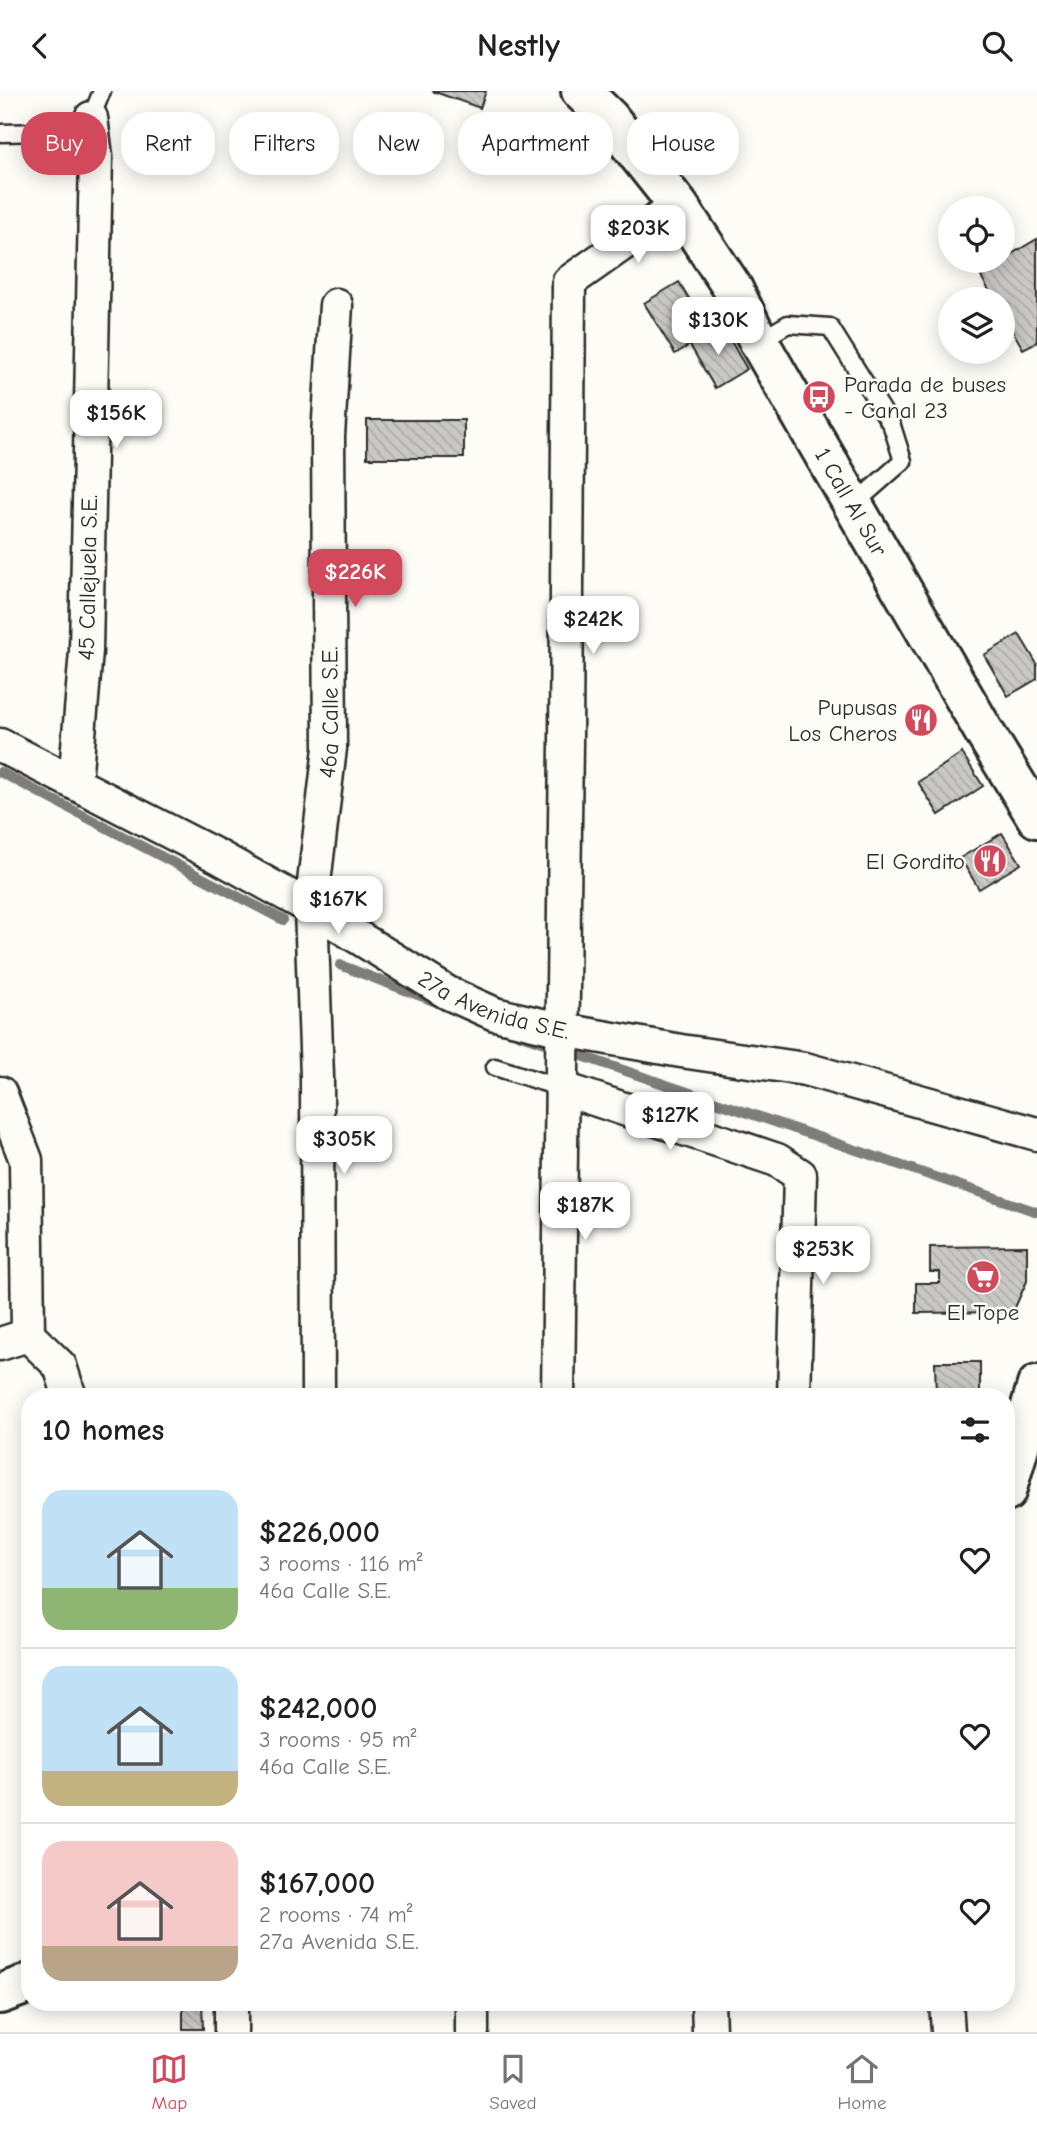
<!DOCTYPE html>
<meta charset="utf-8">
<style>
body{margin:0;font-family:"Comic Neue",sans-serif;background:#f2f2f2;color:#202124;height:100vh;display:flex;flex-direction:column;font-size:26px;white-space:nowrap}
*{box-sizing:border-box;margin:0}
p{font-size:23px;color:#757577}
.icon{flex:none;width:38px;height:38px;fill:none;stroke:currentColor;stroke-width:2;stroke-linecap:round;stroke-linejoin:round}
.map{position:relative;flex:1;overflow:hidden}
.sheet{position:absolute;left:21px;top:1297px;width:994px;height:623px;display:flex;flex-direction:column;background:#fff;border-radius:28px;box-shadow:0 4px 18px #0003}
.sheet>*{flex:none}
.top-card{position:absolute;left:21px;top:21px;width:996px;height:63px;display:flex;gap:14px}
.fabs{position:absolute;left:938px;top:105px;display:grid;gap:14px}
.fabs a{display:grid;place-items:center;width:77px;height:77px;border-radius:50%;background:#fff;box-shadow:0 4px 18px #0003;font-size:35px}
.price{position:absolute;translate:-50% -60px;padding:0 16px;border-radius:14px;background:#fff;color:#222;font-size:23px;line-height:46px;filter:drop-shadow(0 2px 4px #0008)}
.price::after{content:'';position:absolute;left:50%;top:42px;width:21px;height:16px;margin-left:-10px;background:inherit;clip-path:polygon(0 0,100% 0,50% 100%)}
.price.on{background:#d1495b;color:#fff}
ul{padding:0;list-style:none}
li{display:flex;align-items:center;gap:21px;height:175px;padding:0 21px}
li+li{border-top:2px solid #e0e0e0}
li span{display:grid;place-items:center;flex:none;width:196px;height:140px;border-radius:21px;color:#555}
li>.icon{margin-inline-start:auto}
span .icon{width:84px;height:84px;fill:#fffc;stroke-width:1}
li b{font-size:30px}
h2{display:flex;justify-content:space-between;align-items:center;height:84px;padding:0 21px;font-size:30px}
.tag{padding:0 24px;border-radius:28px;background:#fff;box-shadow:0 4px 18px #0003;font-size:24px;line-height:63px}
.tag.on{background:#d1495b;color:#fff}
header{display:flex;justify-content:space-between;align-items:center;height:91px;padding:0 21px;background:#fff;font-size:32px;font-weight:700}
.tabs{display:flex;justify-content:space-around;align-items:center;height:98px;border-top:2px solid #e0e0e0;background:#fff;font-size:19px;color:#757577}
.tabs a{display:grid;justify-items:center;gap:4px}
.tabs .on{color:#d1495b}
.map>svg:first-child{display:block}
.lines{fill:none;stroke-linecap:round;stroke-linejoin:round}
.stream{stroke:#7e7d7b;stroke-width:10}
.building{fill:url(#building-back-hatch);stroke:#2b2b2b;stroke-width:2}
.lane-casing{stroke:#2b2b2b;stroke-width:21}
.street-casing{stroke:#2b2b2b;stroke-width:37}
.secondary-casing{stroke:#2b2b2b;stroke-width:44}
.lane{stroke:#fdfcf7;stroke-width:16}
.street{stroke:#fdfcf7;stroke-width:32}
.secondary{stroke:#fdfcf7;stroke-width:38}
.labels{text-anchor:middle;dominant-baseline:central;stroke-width:5;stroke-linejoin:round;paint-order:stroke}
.poi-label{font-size:23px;fill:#2b2b2b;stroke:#fdfcf7;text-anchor:end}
.street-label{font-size:23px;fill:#2b2b2b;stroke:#fdfcf7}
</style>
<header><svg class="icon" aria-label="back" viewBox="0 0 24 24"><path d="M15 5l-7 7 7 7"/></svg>Nestly<svg class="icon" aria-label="search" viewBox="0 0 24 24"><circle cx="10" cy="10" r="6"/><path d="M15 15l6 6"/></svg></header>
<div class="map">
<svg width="1037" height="1941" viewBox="0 0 1037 1941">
<defs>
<pattern id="building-back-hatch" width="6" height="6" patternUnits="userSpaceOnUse" patternTransform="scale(1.75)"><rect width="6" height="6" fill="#c9c8c4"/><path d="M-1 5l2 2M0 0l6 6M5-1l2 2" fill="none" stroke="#adaca9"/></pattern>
</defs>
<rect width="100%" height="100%" fill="#fdfcf7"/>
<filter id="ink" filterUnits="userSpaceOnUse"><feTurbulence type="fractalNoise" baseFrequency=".0143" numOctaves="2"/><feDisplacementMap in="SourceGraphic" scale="14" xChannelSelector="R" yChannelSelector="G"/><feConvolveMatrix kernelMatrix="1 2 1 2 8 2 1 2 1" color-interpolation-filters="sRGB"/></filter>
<g filter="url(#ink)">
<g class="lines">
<!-- stream -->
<path class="stream" d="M0 681 283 829
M340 874 439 912
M518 943 1037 1121"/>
</g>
<!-- building -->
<path class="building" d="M432 0H486L480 17Z
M1037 148V251L1023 258 1003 223V208H994L979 182 1003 170V168Z
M679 191 710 242 675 263 644 212Z
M722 235 747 278 715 297 690 254Z
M367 329H464V367H367Z
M1019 543 1037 573V588L1008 605 984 564Z
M962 662 983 695 939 724 918 691Z
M1002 742 1021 773 979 798 960 767Z
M1027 1155V1190L1013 1221 916 1222V1192H940V1181H930V1156Z
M935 1271H980V1306H936Z
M183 1911H202L203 1938H183Z"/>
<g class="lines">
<!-- lane casing -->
<g class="lane-casing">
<path id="lane" d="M0 42 49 41 91 27 102 0
M759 250 788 233 830 236 892 335 903 370 853 414
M495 976 561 997"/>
</g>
<!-- street casing -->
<g class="street-casing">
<g id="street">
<path id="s1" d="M0 654 219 766 311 817 448 902 495 923 563 939 681 960 805 978 1037 1043"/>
<path id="s2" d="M75 692 86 560 96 65 91 27"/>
<path d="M561 997 777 1069 800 1084 794 1306"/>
<path d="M0 1002 26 1069 28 1244 60 1275 70 1306"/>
<path d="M0 1253 28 1244"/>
<path id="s3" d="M318 1306 317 986 311 817 330 657 328 345 336 214"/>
<path d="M558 1306 566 651 569 191 678 114"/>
<path d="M708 1911 709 1941"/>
<path d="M946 1911 948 1941"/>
<path d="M231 1941V1911"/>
<path d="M472 1941V1911"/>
</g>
</g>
<!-- secondary casing -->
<g class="secondary-casing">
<g id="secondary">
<path id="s4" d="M581 0 609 27 678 114 732 196 759 251 983 639 1037 727"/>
<path d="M1006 1401 1037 1294"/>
<path d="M0 1903 30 1892"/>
</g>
</g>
<!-- lane -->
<use href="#lane" class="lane"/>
<!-- street -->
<use href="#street" class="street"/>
<!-- secondary -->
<use href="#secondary" class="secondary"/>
</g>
</g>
<!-- icons -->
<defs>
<g id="bus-disc" transform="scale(1.75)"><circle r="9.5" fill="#d1495b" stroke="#fdfcf7"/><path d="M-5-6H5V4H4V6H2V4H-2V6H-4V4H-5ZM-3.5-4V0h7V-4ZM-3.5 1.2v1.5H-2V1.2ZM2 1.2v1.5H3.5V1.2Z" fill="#fff"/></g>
<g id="restaurant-disc" transform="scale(1.75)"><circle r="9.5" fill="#d1495b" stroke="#fdfcf7"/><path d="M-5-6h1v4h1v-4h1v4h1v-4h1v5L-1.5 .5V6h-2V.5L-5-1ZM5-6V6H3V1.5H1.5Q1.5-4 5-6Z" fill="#fff"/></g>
<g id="supermarket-disc" transform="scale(1.75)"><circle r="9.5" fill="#d1495b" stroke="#fdfcf7"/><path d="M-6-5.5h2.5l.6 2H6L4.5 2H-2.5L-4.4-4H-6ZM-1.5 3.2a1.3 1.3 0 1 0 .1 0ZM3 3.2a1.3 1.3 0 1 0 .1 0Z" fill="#fff"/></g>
</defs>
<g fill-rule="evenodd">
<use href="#bus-disc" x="819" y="306"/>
<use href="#restaurant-disc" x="921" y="629"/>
<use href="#restaurant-disc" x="990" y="770"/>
<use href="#supermarket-disc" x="983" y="1186"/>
</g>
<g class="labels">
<!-- poi labels -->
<g class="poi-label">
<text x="844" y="293" text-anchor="start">Parada de buses<tspan x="844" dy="26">- Canal 23</tspan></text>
<text x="897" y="616">Pupusas<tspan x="897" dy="26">Los Cheros</tspan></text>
<text x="965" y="770">El Gordito</text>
<text x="983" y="1221" text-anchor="middle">El Tope</text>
</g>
<!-- street labels -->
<g class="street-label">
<text stroke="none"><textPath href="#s4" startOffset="494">1 Call Al Sur</textPath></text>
<text stroke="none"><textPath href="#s2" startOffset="206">45 Callejuela S.E.</textPath></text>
<text stroke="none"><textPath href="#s3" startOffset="686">46a Calle S.E.</textPath></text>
<text stroke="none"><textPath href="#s1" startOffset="560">27a Avenida S.E.</textPath></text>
</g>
</g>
</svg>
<div class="fabs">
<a><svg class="icon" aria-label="locate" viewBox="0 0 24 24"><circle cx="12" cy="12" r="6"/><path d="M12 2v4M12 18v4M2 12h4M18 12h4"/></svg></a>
<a><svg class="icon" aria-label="layers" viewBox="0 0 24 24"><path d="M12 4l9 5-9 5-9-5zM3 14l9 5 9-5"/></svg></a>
</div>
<b class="price" style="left:638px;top:174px">$203K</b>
<b class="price" style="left:718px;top:266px">$130K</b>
<b class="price" style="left:116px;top:359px">$156K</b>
<b class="price on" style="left:355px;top:518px">$226K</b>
<b class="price" style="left:593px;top:565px">$242K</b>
<b class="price" style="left:338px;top:845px">$167K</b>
<b class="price" style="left:670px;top:1061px">$127K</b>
<b class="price" style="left:344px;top:1085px">$305K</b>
<b class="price" style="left:585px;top:1151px">$187K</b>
<b class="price" style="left:823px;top:1195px">$253K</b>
<div class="top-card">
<a class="tag on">Buy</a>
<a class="tag">Rent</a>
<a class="tag">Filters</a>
<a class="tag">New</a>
<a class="tag">Apartment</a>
<a class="tag">House</a>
</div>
<section class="sheet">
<h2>10 homes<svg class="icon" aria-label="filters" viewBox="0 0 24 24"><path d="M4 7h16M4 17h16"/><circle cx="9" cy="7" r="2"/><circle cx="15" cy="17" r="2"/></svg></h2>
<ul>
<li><span style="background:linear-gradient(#bfe0f5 70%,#8fb573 0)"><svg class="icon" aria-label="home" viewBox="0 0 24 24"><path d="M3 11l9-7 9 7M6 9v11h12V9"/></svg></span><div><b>$226,000</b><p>3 rooms · 116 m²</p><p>46a Calle S.E.</p></div><svg class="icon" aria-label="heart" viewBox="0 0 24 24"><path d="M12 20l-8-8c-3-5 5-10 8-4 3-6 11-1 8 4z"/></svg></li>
<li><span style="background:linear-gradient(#bfe0f5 75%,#c2b280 0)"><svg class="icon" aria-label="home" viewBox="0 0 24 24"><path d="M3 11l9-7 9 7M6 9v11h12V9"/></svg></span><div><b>$242,000</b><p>3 rooms · 95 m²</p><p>46a Calle S.E.</p></div><svg class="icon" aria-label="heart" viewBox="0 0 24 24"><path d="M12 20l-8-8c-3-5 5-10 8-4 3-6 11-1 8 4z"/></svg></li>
<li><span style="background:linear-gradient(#f6c9c9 75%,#b9a48a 0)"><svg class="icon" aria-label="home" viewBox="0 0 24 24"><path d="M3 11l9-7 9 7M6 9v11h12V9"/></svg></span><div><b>$167,000</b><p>2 rooms · 74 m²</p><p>27a Avenida S.E.</p></div><svg class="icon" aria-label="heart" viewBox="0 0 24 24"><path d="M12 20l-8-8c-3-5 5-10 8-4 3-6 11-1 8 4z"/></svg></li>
</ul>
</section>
</div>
<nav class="tabs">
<a class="on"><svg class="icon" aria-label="map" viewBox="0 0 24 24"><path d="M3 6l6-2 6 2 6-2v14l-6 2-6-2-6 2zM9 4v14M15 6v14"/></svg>Map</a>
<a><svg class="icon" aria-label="saved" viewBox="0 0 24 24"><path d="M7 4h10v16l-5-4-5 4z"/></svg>Saved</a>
<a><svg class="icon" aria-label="home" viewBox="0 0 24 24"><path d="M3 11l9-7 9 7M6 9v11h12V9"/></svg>Home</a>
</nav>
